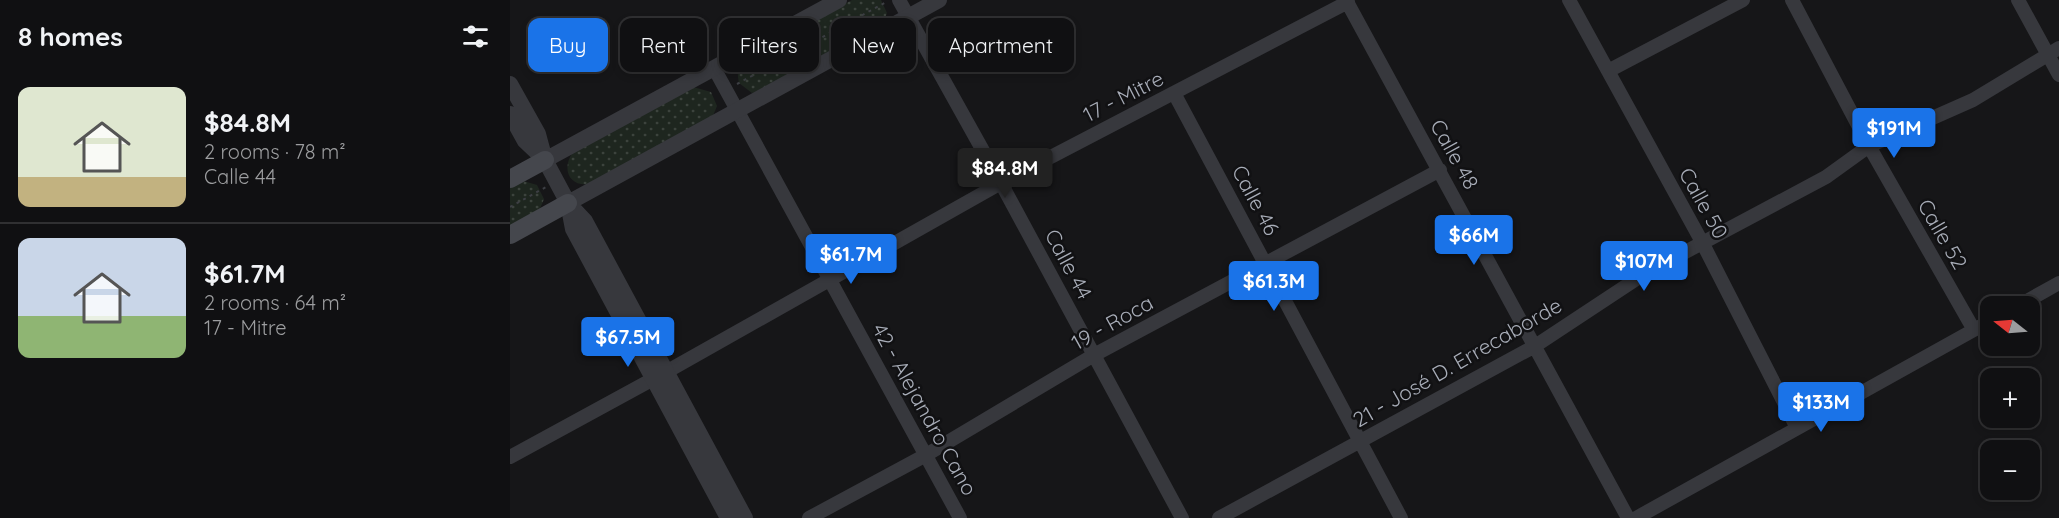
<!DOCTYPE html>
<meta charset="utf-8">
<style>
body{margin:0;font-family:Quicksand,sans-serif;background:#19191b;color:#f1f3f6;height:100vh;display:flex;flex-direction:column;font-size:22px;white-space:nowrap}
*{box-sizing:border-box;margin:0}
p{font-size:20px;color:#9c9d9f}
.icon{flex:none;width:33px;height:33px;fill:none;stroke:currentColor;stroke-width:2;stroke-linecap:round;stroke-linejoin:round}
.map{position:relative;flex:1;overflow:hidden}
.drawer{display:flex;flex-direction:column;background:#101012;width:510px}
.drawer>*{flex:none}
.hud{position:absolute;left:18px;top:18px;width:570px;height:54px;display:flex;gap:12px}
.needle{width:39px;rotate:287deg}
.fabs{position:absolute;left:1470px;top:296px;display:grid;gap:12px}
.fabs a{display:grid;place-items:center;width:60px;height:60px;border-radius:12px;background:#101012;box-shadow:0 3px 9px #0003,0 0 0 2px #303032;font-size:30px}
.price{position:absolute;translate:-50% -51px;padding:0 14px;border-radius:6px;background:#1a73e8;color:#fff;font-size:20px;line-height:39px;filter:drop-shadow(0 2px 3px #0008)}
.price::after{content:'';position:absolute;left:50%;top:36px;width:18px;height:14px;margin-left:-9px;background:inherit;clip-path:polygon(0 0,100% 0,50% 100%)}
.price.current{background:#222;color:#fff}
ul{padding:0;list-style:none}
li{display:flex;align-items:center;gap:18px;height:150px;padding:0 18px}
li+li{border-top:2px solid #303032}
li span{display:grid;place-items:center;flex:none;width:168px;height:120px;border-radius:12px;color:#555}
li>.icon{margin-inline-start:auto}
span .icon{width:72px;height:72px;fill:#fffc;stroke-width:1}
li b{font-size:26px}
h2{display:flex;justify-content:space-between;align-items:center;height:72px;padding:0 18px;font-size:26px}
.tag{padding:0 21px;border-radius:12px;background:#101012;box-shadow:0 3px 9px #0003,0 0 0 2px #303032;font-size:21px;line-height:54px}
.tag.current{background:#1a73e8;color:#fff}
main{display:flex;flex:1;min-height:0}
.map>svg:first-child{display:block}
.grass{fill:url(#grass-dots)}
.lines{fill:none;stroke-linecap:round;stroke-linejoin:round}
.path{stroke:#3d3f44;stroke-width:2;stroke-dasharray:3 4.5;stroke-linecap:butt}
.minor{stroke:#37383d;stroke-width:14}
.tertiary{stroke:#37383d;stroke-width:16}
.secondary{stroke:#45474d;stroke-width:18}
.labels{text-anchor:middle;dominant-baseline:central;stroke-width:5;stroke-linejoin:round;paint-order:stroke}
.street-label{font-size:21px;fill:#a8adb8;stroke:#111113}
</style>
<main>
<section class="drawer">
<h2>8 homes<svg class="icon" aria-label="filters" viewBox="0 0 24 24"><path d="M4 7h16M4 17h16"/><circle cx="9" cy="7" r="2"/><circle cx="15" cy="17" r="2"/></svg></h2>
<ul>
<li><span style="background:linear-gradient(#dfe7d0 75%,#c2b280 0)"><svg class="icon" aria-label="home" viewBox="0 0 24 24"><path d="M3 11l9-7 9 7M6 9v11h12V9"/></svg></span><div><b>$84.8M</b><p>2 rooms · 78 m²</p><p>Calle 44</p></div></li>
<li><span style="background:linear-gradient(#c9d6e8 65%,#8fb573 0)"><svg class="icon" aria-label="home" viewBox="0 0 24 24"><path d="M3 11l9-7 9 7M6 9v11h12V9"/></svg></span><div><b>$61.7M</b><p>2 rooms · 64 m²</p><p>17 - Mitre</p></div></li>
</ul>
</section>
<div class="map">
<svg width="1549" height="518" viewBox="0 0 1549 518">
<defs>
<pattern id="grass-dots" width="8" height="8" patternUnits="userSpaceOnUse" patternTransform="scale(1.5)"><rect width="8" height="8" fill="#1e261f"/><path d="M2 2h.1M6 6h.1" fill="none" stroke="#3c433d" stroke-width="1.8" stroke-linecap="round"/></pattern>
</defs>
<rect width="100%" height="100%" fill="#161618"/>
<!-- grass -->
<path class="grass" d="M342 0H371L377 13 372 25 251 91 242 93 229 83C227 73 227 67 233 59Z
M183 87 201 92 207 106 202 118 81 184C59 188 51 169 63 152Z
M10 180 27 185 34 199 29 211 0 227V186Z"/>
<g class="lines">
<!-- path -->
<path class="path" d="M227 84 378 1
M0 207 36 187"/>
<!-- minor -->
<path class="minor" d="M389 0 491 183 672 518
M836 0 1118 518
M1059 0 1192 242 1287 428
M1282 0 1359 146 1464 330
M1508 0 1549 75
M204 68 450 518
M1098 71 1233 0
M664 93 891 518
M1508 306 1549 283
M0 457 156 372 491 183 838 2
M299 518 416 455 584 355 930 170
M709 518 1025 346 1134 274 1316 177 1359 146 1463 100 1549 48
M1126 518 1480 321"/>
<!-- tertiary -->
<path class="tertiary" d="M0 84 28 134 35 160 58 203 75 221 235 518
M0 114 15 141 34 159
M35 160 329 0
M58 203 429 0
M58 203 63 229 218 518"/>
<!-- secondary -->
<path class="secondary" d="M0 179 35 160
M0 235 58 203"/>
</g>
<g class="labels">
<!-- street labels -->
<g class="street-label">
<text transform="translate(613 96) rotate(-27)">17 - Mitre</text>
<text transform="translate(945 154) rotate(61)">Calle 48</text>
<text transform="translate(746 200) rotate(62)">Calle 46</text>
<text transform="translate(1194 203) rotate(61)">Calle 50</text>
<text transform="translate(1433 234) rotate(60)">Calle 52</text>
<text transform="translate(559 264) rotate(62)">Calle 44</text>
<text transform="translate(602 322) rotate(-29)">19 - Roca</text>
<text transform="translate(947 362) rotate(-30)">21 - José D. Errecaborde</text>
<text transform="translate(415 409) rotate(61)">42 - Alejandro Cano</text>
</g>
</g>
</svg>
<div class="fabs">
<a><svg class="needle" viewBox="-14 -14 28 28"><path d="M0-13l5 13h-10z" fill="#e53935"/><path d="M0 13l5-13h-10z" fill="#9c9d9f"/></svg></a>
<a>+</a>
<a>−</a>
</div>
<b class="price" style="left:1384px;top:159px">$191M</b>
<b class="price current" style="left:495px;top:199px">$84.8M</b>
<b class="price" style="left:964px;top:266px">$66M</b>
<b class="price" style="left:341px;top:285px">$61.7M</b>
<b class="price" style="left:1134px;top:292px">$107M</b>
<b class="price" style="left:764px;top:312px">$61.3M</b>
<b class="price" style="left:118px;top:368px">$67.5M</b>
<b class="price" style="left:1311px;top:433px">$133M</b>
<div class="hud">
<a class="tag current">Buy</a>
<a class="tag">Rent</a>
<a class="tag">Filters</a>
<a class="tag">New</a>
<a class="tag">Apartment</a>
</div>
</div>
</main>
